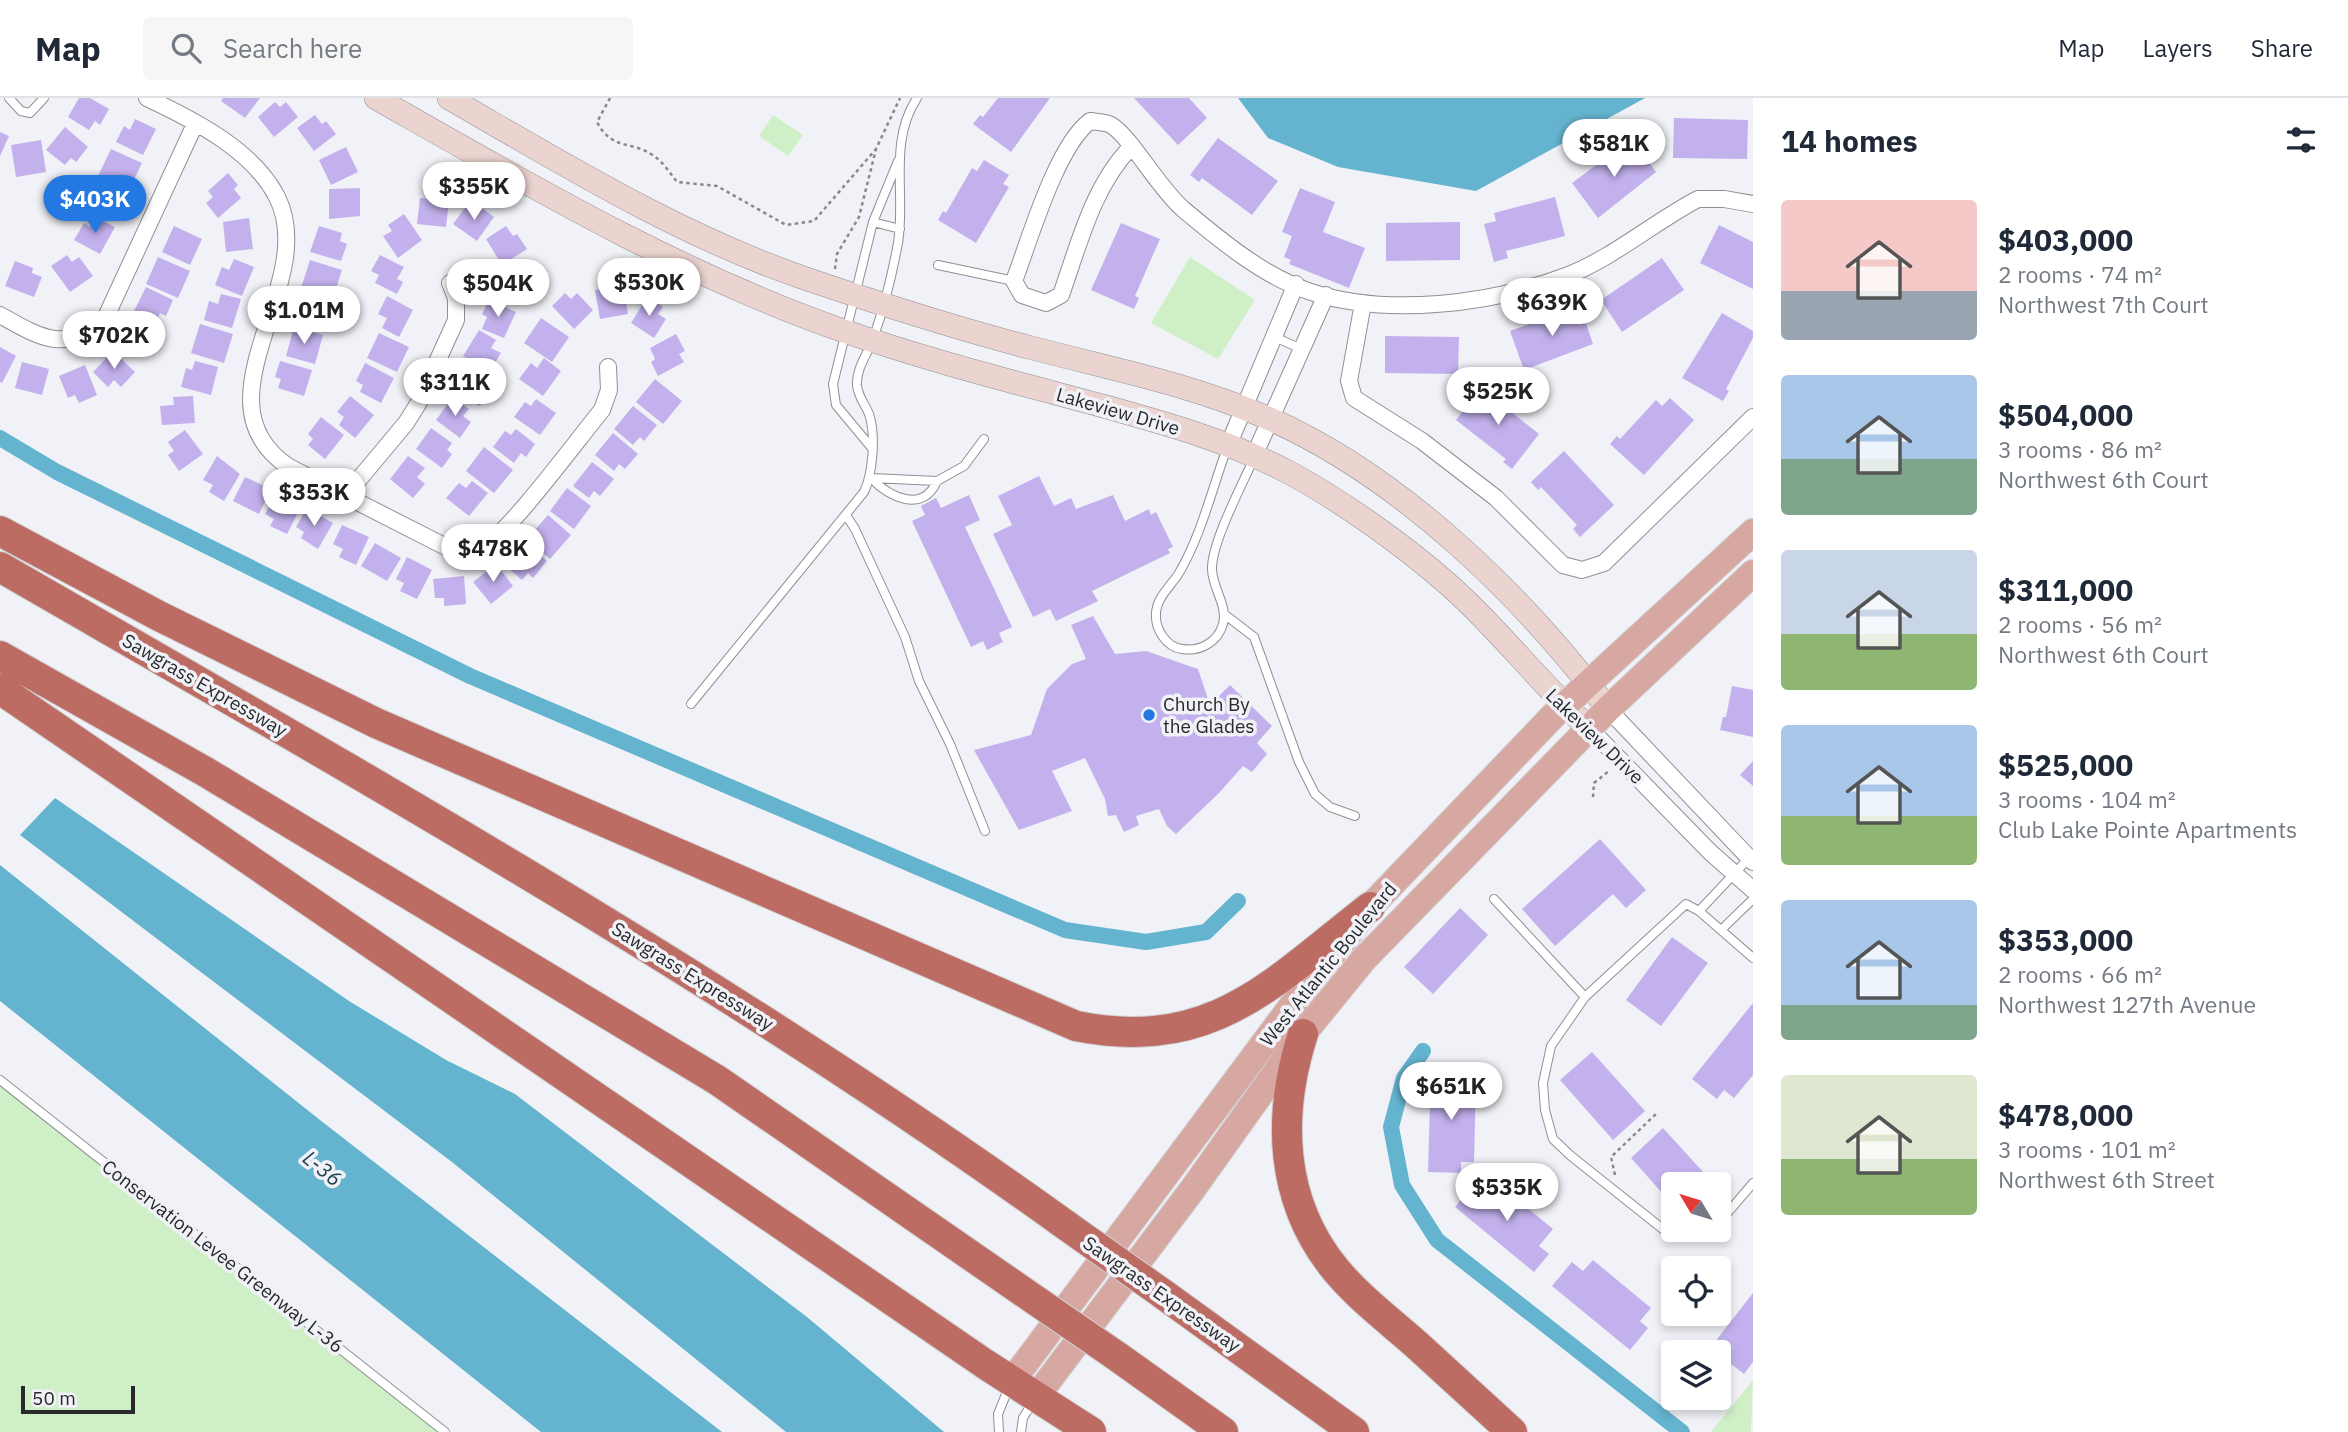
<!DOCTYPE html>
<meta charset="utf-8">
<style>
body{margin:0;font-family:"IBM Plex Sans",sans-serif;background:#f6f6f7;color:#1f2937;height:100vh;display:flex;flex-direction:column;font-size:26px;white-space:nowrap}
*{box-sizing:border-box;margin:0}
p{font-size:23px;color:#747a83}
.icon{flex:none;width:38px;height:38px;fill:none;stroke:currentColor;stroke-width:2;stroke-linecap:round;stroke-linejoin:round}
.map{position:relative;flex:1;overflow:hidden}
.drawer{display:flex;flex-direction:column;background:#fff;width:595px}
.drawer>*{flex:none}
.needle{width:46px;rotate:308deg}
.controls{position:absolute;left:1661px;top:1074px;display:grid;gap:14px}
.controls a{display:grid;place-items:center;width:70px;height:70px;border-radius:7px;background:#fff;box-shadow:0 4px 10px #0003;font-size:35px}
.scale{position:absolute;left:21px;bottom:18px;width:114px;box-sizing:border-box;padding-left:7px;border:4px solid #28292b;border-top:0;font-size:19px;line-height:24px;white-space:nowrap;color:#28292b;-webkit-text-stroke:5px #f0f2f7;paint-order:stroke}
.price{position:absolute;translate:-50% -60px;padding:0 16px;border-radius:24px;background:#fff;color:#222;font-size:23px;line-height:46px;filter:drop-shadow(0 2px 4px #0008)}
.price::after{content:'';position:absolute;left:50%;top:42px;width:21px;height:16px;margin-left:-10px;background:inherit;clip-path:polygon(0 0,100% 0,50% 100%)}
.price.active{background:#2378e2;color:#fff}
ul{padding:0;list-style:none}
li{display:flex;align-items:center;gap:21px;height:175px;padding:0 28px}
li span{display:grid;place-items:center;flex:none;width:196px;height:140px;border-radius:7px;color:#555}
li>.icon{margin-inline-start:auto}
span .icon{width:84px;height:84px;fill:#fffc;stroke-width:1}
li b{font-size:30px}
h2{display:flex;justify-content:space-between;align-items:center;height:84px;padding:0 28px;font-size:30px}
header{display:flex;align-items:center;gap:42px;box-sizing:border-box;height:98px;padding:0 35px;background:#fff;border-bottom:2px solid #e0e1e3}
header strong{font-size:33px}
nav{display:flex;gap:38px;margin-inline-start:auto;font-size:24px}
.search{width:490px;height:63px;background:#f6f6f7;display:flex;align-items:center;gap:18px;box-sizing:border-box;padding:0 24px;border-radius:7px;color:#747a83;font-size:26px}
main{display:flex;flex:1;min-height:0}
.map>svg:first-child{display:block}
.green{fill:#cfefc6}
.water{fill:#65b4cf}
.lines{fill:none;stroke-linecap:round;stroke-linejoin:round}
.canal{stroke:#65b4cf;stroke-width:16}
.building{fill:#c3b1ed}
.lane-casing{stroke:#8e9094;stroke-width:10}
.street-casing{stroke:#8e9094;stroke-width:18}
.secondary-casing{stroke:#8e9094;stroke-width:24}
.primary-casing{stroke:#d0d0d0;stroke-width:28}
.highway-casing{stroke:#d0d0d0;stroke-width:32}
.path{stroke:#87898c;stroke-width:2.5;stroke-dasharray:3.5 3.5;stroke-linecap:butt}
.lane{stroke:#fff;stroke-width:8}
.street{stroke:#fff;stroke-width:16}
.secondary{stroke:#ebd3d0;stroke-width:23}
.primary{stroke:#d7a7a2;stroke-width:26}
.highway{stroke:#bd6c64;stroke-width:30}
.highway-bridge-casing{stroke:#d0d0d0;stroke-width:32;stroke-linecap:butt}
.highway-bridge{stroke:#bd6c64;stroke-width:30}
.poi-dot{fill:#2378e2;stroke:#f0f2f7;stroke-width:2.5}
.labels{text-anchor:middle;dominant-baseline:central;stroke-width:7;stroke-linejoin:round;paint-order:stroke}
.street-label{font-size:19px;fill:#28292b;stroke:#f0f2f7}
.poi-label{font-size:19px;fill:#28292b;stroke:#f0f2f7;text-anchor:start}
.water-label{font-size:21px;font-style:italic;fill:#1f434f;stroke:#f0f2f7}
</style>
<header>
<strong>Map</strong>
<div class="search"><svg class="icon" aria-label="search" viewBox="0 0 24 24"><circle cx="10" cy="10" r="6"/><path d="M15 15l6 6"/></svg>Search here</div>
<nav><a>Map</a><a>Layers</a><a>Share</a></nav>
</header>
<main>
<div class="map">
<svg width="1753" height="1334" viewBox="0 0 1753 1334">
<rect width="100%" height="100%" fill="#f0f2f7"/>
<!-- green -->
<path class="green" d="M773 17 803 37 788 58 759 38Z
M1190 159 1255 202 1218 261 1151 225Z
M0 982 445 1334H0Z
M1753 1282 1751 1334H1711Z"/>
<!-- water -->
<path class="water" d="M1238 0H1645L1476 93 1338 69 1268 40Z
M55 700 349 903 446 962 515 996 807 1219 944 1334H786L452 1064 20 737Z
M0 767 320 1022 722 1334H541L0 903Z"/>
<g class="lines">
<!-- canal -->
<path class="canal" d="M0 340 57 374 470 578 1065 832 1146 844 1206 834 1238 803
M1423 953 1404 980 1391 1029 1402 1087 1437 1142 1682 1334"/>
</g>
<!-- building -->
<path class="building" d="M79 0H90L109 11 100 27 95 23 89 32 68 19Z
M223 0H260L245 20 221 3Z
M998 0H1050L1011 54 973 26 980 17 983 19Z
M1134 0H1189L1207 20 1178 47Z
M275 4 280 9 286 4 298 19 274 39 258 19Z
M315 17 322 26 326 23 336 36 314 53 297 30Z
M1674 20 1748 22 1747 61 1673 60Z
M135 21 156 31 143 57 116 44 124 28 130 32Z
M65 29 88 49 76 64 71 60 65 67 46 52Z
M0 34 9 38 0 58Z
M1218 40 1278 83 1252 117 1202 80 1199 84 1190 77Z
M41 42 46 74 16 79 11 47Z
M1635 45 1656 74 1598 120 1572 85 1622 48 1625 52Z
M346 49 358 74 331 87 319 62Z
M111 51 142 65 129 92 98 78Z
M984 62 1009 77 1003 86 1009 89 976 145 938 122 943 113 946 115 972 70 977 73Z
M228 75 238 87 234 91 241 100 218 120 206 105 213 99 208 93Z
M106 89 127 98 112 122 88 111 96 94 103 97Z
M360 90V118L329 121V91Z
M1300 90 1335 104 1323 134 1365 150 1349 190 1289 166 1291 162 1284 159 1292 138 1282 134Z
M1555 99 1565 138 1506 153 1508 160 1494 164 1484 126 1496 123 1494 115Z
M420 100 449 103 446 129 417 126Z
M467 107 475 113 479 108 494 119 477 143 453 126Z
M404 116 422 142 398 160 383 138 392 133 388 127Z
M96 119 115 129 100 156 74 142 84 125 90 129Z
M249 120 253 151 226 154 223 124Z
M1460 124V162L1386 163V125Z
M1121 125 1160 141 1135 198 1139 200 1134 211 1091 192Z
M1719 127 1753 144V191L1700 165Z
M174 128 202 141 190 167 162 154Z
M319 128 342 135 340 143 347 146 341 163 310 154Z
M506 128 513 138 517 136 527 151 502 167 486 141Z
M67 157 72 164 79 159 93 178 70 194 51 168Z
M380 157 404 169 397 181 403 184 397 196 375 185 379 177 371 173Z
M158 159 190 173 178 200 146 186Z
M1662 160 1684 192 1622 234 1601 202Z
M234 161 254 169 242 198 215 187 222 169 229 172Z
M310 162 342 172 333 200 301 190Z
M15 163 33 170 32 175 42 179 34 199 5 188Z
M505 169 529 178 526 184 534 187 527 205 496 193Z
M623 187 628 216 600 221 595 192Z
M146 189 173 202 166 218 160 215 155 226 133 215Z
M304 195 322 200 320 207 329 209 323 232 296 224Z
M565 195 571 201 577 195 593 212 574 231 552 208Z
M221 196 241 201 232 230 204 222 209 203 218 206Z
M387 198 413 212 399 239 382 230 387 220 378 216Z
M647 199 663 209 658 216 666 221 654 240 631 225Z
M489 202 516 214 504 240 482 231 487 219 482 216Z
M1580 208 1593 246 1524 272 1510 233Z
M1722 215 1753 233V240L1726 291 1729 293 1723 303 1682 280Z
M541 220 569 239 552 264 524 245Z
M130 221 160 235 152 252 145 249 141 257 118 247Z
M200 226 233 236 224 265 191 255Z
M294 229 323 237 315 266 286 258Z
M479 232 496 242 491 250 501 255 490 273 463 258Z
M379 235 409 249 397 274 367 260Z
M676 236 685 253 679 256 684 264 658 278 651 264 655 261 650 250Z
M1385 238 1459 239 1458 276 1385 275Z
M0 249 16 258 2 285 0 284Z
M113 253 135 274 121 289 114 282 108 289 93 274Z
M544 260 561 273 543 298 519 281 531 265 537 270Z
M195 263 218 269 211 297 181 289 186 270 192 272Z
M280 263 312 272 304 298 278 290 281 281 275 279Z
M22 264 49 271 42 297 15 290Z
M365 265 394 280 381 305 360 294 363 287 356 283Z
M462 265 493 280 480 308 449 293Z
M85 267 97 297 79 305 75 297 68 300 59 278Z
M655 281 682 303 663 326 636 304Z
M1481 290 1539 336 1512 371 1503 364 1506 361 1456 322Z
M193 298 195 325 162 327 160 308 174 307 173 299Z
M350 298 374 317 355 340 339 327 344 319 337 314Z
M453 299 469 311 463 318 471 324 460 340 436 322Z
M1670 300 1694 322 1644 377 1610 346 1617 338 1620 341 1656 302 1662 308Z
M536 301 556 315 540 337 514 319 525 304 531 308Z
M633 308 657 327 644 343 640 339 633 347 614 331Z
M321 319 344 337 325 361 308 347 313 341 308 336Z
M431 330 452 345 447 352 452 356 442 370 416 351Z
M516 331 535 346 526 359 521 355 514 365 493 349 505 333 511 337Z
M185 332 203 356 179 373 168 357 174 353 168 344Z
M613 335 638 356 625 371 619 366 614 373 595 357Z
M484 349 513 372 494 395 466 373Z
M1564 353 1614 407 1580 439 1573 431 1577 427 1541 389 1538 392 1531 384Z
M217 358 240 376 224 403 209 394 213 387 203 382Z
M408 358 425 370 417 379 425 386 413 400 390 381Z
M592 364 614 381 600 398 594 393 589 400 573 388Z
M1039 378 1054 408 1071 400 1076 411 1113 397 1125 423 1149 411 1151 417 1156 414 1173 449 1168 451 1170 455 1092 493 1098 503 1056 523 1050 511 1033 519 993 436 1012 427 998 398Z
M245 379 271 391 259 416 233 403Z
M472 383 488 395 469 418 446 400 459 385 466 390Z
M567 390 591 408 574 431 550 413Z
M276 395 302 407 287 436 270 428 274 421 265 416Z
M969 397 980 422 965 429 1012 529 999 535 1003 544 987 552 983 543 971 549 912 423 925 417 921 408 936 400 941 410Z
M307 410 333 425 318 451 301 440 304 434 296 429Z
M548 417 571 437 550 461 527 441Z
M342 427 369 439 356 467 339 459 343 451 333 446Z
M375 445 401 460 387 483 361 468Z
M526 445 547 463 533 480 528 475 522 482 506 468Z
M407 459 432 472 417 501 400 493 404 485 396 481Z
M496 466 513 488 491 506 473 484Z
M464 478 466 506 444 508V500H435L433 481Z
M1093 518 1115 556 1146 553 1198 571 1210 607 1230 587 1272 628 1257 645 1267 656 1252 674 1243 668 1219 695 1176 736 1167 728 1159 711 1136 718 1139 727 1124 734 1116 717 1108 718 1105 701 1085 660 1052 673 1072 713 1019 732 974 652 1031 637 1047 591 1072 566 1086 561 1071 527Z
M1732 588 1753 592V639L1720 632 1723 619H1726Z
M1753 663V688L1740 677Z
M1600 741 1646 792 1626 810 1613 796 1555 848 1522 811Z
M1460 810 1488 837 1433 896 1404 869Z
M1672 839 1708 865 1661 928 1626 902Z
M1753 905V977L1734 1000 1724 992 1717 1001 1692 981Z
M1592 954 1645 1013 1613 1042 1560 982Z
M1431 972H1461V983H1476L1474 1064H1461V1075L1428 1074Z
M1663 1030 1715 1087H1673V1107L1631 1060Z
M1493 1082 1553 1131 1539 1148 1549 1156 1534 1174 1455 1109 1475 1085 1484 1093Z
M1593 1162 1651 1210 1640 1223 1648 1230 1630 1252 1552 1188 1572 1164 1583 1173Z
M1753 1195V1264L1744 1276 1710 1250Z"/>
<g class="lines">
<!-- lane casing -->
<g class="lane-casing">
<path id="lane" d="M9 0 21 13 30 15 44 0
M873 124 900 131
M938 167 1014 183
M1274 239 1302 251
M871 349 836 307 833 286 873 124 898 63
M1227 350C1212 391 1201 438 1179 475 1171 488 1156 500 1156 516 1155 531 1166 549 1182 551 1200 554 1218 544 1223 526 1228 506 1211 489 1212 469 1213 442 1242 387 1254 360
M871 380 937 383 964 368 984 341
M871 380C889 399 923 416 937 383
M846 417 855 431 905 539 919 583 950 646 985 733
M1224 516 1254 539 1299 664 1315 696 1330 709 1355 718
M691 606 864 394C873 375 876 337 869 316 865 306 858 299 857 287 856 269 869 255 874 238 885 207 892 177 898 145 906 97 888 44 917 0
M1494 801 1585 899
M1699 813 1749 760
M1721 832 1753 801
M0 982 445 1334
M1718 1126 1753 1085
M1712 1132 1687 1138 1664 1132 1571 1058 1553 1041 1545 1012 1543 985 1551 948 1585 899 1686 806 1699 813 1753 860
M999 1334 998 1316 1009 1289
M1021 1334 1023 1320 1034 1302"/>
</g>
<!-- street casing -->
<g class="street-casing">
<path id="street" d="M147 0C194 22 253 52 277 99 321 186 190 303 289 369L448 450C461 451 474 452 486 446 508 436 581 337 602 312L609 292 608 269
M1131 49C1093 88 1079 146 1061 197L1046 205 1022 197 1014 183C1030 141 1056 49 1090 23 1096 24 1106 24 1111 27 1131 39 1159 91 1183 111 1220 142 1264 179 1311 194 1388 219 1491 206 1566 178 1613 160 1654 124 1698 101H1724L1753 106
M1363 205 1349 283 1354 300 1422 343 1496 400 1563 467 1582 472 1604 465 1753 319
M0 217C41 240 65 256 105 221L195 26
M1228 348 1296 186
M1254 358 1326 197
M345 398 406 325 418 306 456 222V200L450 185
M1608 611 1753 764
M1591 632 1710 754 1753 792"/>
</g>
<!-- secondary casing -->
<g class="secondary-casing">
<path id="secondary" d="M376 0C529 87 678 175 844 233 927 262 1014 284 1099 307 1164 325 1230 343 1290 375 1342 403 1405 448 1449 487 1500 532 1541 587 1591 632
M449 0C562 65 677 136 801 179 877 205 955 230 1032 250 1112 271 1195 287 1270 321 1402 380 1522 497 1608 611"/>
</g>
<!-- primary casing -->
<g class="primary-casing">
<path id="primary" d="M1012 1283 1291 909 1370 809 1553 618 1753 434
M1036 1299 1192 1092 1303 936 1364 861 1608 611 1753 475"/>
</g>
<!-- highway casing -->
<g class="highway-casing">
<path id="highway" d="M0 433 159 518 376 625 1076 928C1212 955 1271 886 1370 809
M0 469C362 678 727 883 1067 1128
M0 558 204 673 717 982 1022 1193
M0 591 985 1266 1091 1334
M1303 936C1277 1017 1279 1103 1336 1172 1360 1201 1390 1223 1418 1248 1449 1276 1480 1305 1512 1334
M1163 1196 1354 1334
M1118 1259 1223 1334"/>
</g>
<!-- path -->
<path class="path" d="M610 0 597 24C612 53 632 42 654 58 663 64 670 75 677 84L717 88 786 127 814 123 876 51
M835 171 837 156 859 119 876 51 900 0
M1593 699 1594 685 1609 673
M1615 1077 1611 1059 1657 1015"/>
<!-- lane -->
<use href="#lane" class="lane"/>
<!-- street -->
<use href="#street" class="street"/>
<!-- secondary -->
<use href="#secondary" class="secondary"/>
<!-- primary -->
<use href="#primary" class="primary"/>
<!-- highway -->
<use href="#highway" class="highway"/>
<!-- highway-bridge casing -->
<g class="highway-bridge-casing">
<path id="highway-bridge" d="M1067 1128 1163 1196
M1022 1193 1118 1259"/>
</g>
<!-- highway-bridge -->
<use href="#highway-bridge" class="highway-bridge"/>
</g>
<!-- markers -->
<circle class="poi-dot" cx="1149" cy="617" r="7"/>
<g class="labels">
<!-- street labels -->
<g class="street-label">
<text transform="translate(1118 313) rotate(16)">Lakeview Drive</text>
<text transform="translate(205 587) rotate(30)">Sawgrass Expressway</text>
<text transform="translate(1595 638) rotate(44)">Lakeview Drive</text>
<text transform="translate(1328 866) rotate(-51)">West Atlantic Boulevard</text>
<text transform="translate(693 878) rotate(32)">Sawgrass Expressway</text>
<text transform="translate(223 1158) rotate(38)">Conservation Levee Greenway L-36</text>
<text transform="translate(1162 1196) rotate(35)">Sawgrass Expressway</text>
</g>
<!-- poi labels -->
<g class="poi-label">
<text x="1163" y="606">Church By<tspan x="1163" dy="22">the Glades</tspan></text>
</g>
<!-- water labels -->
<g class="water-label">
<text transform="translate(323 1070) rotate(39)">L-36</text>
</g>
</g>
</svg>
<div class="controls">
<a><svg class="needle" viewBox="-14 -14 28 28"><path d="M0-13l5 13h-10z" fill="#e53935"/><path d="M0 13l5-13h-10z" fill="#747a83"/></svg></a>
<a><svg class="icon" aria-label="locate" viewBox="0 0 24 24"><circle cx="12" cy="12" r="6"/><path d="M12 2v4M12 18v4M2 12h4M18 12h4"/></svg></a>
<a><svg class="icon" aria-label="layers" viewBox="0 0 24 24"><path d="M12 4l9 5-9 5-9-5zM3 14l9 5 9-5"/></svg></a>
</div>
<div class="scale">50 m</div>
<b class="price" style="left:1614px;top:81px">$581K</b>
<b class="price" style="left:474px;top:124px">$355K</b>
<b class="price active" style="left:95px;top:137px">$403K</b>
<b class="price" style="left:649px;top:220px">$530K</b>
<b class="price" style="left:498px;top:221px">$504K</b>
<b class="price" style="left:1552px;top:240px">$639K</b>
<b class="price" style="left:304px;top:248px">$1.01M</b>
<b class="price" style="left:114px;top:273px">$702K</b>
<b class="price" style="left:455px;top:320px">$311K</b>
<b class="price" style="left:1498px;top:329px">$525K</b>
<b class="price" style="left:314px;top:430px">$353K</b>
<b class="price" style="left:493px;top:486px">$478K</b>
<b class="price" style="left:1451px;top:1024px">$651K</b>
<b class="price" style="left:1507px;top:1125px">$535K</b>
</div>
<section class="drawer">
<h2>14 homes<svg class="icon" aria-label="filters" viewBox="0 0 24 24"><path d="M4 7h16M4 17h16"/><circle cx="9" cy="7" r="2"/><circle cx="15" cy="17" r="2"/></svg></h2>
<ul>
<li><span style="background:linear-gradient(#f6c9c9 65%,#9aa5b1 0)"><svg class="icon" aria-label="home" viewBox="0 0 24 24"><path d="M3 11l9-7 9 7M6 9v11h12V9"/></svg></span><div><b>$403,000</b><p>2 rooms · 74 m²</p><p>Northwest 7th Court</p></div></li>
<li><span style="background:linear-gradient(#a9c7e8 60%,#7fa58c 0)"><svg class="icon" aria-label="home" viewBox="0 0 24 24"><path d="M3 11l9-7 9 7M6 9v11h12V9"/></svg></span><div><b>$504,000</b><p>3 rooms · 86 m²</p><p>Northwest 6th Court</p></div></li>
<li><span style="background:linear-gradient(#c9d6e8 60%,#8fb573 0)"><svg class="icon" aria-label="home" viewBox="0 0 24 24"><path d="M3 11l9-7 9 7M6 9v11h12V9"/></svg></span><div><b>$311,000</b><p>2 rooms · 56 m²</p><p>Northwest 6th Court</p></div></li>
<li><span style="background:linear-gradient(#a9c7e8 65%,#8fb573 0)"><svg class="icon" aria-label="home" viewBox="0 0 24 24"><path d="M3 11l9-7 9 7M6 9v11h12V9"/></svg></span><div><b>$525,000</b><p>3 rooms · 104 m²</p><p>Club Lake Pointe Apartments</p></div></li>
<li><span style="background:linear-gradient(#a9c7e8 75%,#7fa58c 0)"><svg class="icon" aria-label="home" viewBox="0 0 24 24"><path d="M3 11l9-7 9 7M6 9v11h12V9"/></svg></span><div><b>$353,000</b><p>2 rooms · 66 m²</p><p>Northwest 127th Avenue</p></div></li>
<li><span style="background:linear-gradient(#dfe7d0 60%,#8fb573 0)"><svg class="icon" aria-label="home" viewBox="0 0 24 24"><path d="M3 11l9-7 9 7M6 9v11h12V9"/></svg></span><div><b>$478,000</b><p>3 rooms · 101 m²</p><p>Northwest 6th Street</p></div></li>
</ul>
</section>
</main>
